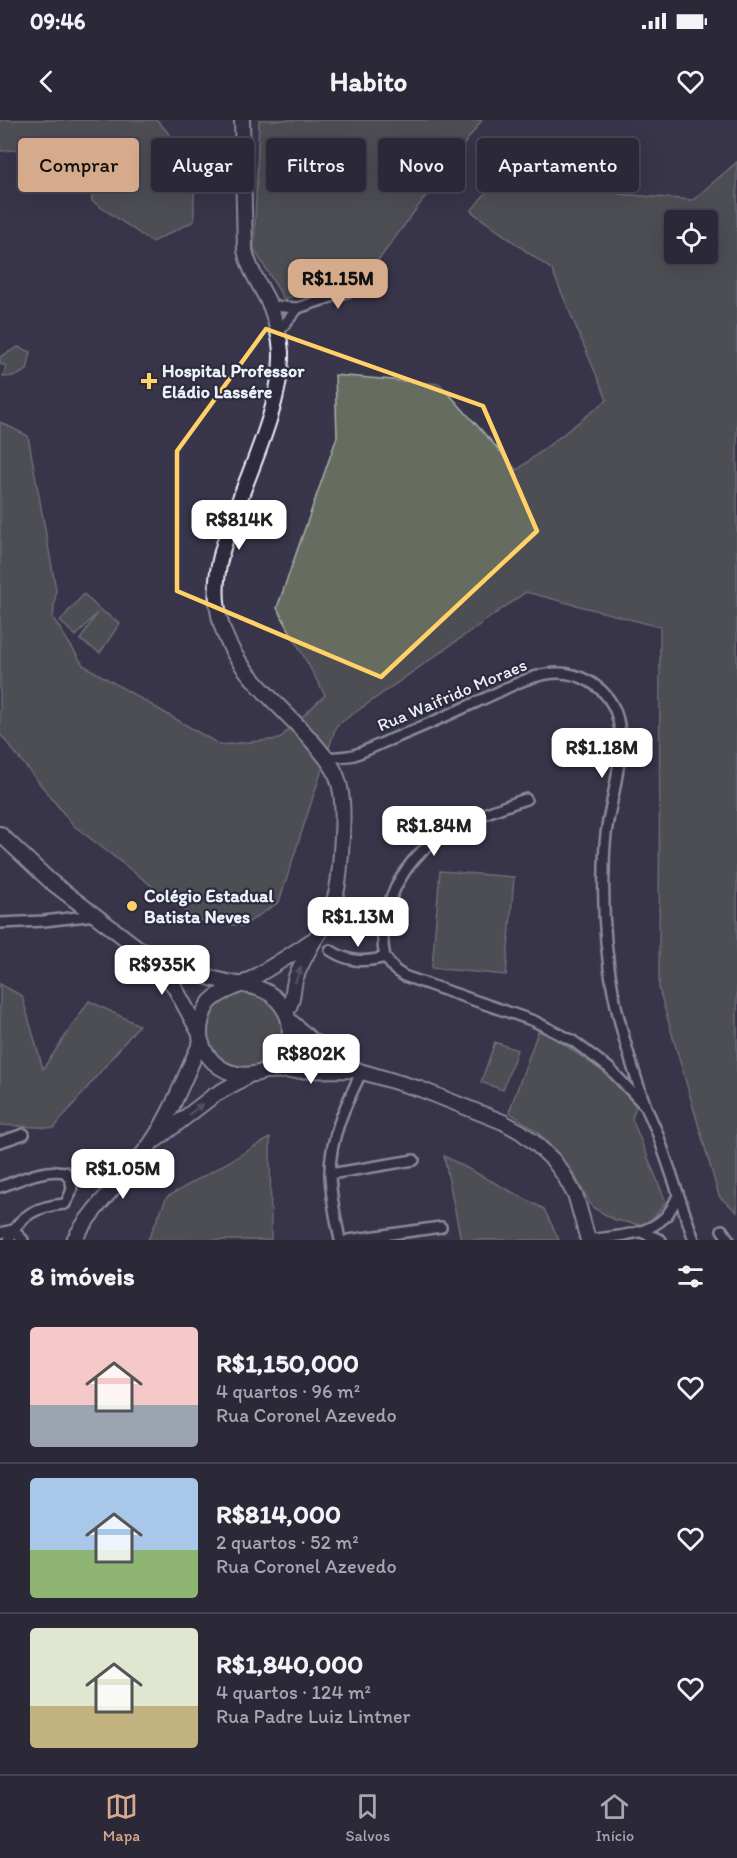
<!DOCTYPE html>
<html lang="pt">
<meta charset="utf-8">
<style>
body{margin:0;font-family:Itim,sans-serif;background:#333040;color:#f1f3f6;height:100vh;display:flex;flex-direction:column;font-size:22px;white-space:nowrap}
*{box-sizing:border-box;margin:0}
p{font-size:20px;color:#a6a6ae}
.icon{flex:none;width:33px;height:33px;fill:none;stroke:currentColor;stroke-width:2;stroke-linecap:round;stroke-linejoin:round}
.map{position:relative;height:1120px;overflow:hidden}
.side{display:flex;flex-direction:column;background:#2b2838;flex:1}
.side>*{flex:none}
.guide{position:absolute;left:18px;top:18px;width:702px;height:54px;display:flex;gap:12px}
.buttons{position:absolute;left:664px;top:90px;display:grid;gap:12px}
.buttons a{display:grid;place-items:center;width:54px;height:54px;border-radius:6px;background:#2b2838;box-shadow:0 6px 24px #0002,0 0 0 2px #474453;font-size:30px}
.price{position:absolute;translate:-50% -51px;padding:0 14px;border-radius:12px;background:#fff;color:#222;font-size:20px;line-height:39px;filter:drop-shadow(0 2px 3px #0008)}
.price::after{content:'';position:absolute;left:50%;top:36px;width:18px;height:14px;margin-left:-9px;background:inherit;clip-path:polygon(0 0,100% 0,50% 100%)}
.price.active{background:#d6ab8b;color:#111}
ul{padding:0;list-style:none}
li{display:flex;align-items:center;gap:18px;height:150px;padding:0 30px}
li+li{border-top:2px solid #474453}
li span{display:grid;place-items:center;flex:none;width:168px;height:120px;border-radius:6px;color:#555}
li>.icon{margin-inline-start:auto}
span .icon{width:72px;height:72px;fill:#fffc;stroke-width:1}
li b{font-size:26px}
h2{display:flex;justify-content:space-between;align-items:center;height:72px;padding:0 30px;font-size:26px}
.pill{padding:0 21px;border-radius:6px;background:#2b2838;box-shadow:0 6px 24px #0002,0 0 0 2px #474453;font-size:21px;line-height:54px}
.pill.active{background:#d6ab8b;color:#111}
.status{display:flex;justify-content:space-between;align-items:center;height:42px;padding:0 30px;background:#2b2838;direction:ltr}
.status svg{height:16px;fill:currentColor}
header{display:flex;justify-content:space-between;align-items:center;height:78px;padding:0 30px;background:#2b2838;font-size:27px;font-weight:700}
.tab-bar{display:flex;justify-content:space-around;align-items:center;height:84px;border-top:2px solid #474453;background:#2b2838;font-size:16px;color:#a6a6ae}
.tab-bar a{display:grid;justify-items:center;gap:3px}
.tab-bar .active{color:#d6ab8b}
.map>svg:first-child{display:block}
.green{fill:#666d60;stroke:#a7afac;stroke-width:1.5;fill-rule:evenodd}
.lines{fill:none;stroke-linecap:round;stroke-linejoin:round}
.street-casing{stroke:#e8f1f8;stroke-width:14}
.secondary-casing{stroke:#e8f1f8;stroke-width:18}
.street{stroke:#2f2a3d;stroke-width:9}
.secondary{stroke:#2f2a3d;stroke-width:14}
.oneway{fill:#70707e}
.marked{fill:none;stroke:#ffd166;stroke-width:4.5;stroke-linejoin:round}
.poi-dot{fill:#ffd166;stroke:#2f2a3d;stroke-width:2}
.labels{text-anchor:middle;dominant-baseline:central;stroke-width:4.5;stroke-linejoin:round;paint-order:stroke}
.poi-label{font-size:18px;font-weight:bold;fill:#e8f1f8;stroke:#2f2a3d;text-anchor:start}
.street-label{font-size:18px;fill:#e8f1f8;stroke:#2f2a3d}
</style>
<div class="status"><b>09:46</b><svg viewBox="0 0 49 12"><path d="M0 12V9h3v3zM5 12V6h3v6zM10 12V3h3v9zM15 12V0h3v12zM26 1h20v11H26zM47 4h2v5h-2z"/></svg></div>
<header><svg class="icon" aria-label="back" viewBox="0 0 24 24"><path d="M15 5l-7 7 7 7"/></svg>Habito<svg class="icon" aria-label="heart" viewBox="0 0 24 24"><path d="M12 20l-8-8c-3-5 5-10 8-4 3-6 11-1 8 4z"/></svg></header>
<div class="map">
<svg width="737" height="1120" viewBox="0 0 737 1120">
<rect width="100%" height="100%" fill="#39354a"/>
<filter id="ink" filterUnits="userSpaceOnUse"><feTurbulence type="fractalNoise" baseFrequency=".0167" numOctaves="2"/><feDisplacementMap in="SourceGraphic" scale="12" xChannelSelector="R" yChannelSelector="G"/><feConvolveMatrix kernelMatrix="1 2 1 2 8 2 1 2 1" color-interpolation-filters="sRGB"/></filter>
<g filter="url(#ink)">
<!-- green -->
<path class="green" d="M0 0H157L194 42V101L152 122 92 81 91 25 0 31Z
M259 0H482L366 157 284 179 254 129Z
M575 16 618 74 693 80 737 42V1092L719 1076 659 869 660 507 526 472 336 606 279 782 243 806 196 800 73 705 0 614V302L28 316 56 469 53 498 83 545 220 625 279 619 325 575 277 488 337 317 335 255 440 264 517 350 607 280 552 150 471 91 509 44ZM675 100H708V134H675Z
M18 227 31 232 27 250 16 256 3 257 6 246 0 244V237Z
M84 474 100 490 120 503 100 533 80 520 97 493 76 516 60 501Z
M440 751 514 757 506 855 432 848Z
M0 864 22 876 43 949 89 881 139 905 54 1008 0 1005Z
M206 909a38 38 0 1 1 76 0a38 38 0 1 1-76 0Z
M539 909 559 921 608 955 636 986 632 999 666 1082 656 1095 649 1102 641 1105 615 1100 592 1087 574 1054 538 1012 509 992Z
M495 922 517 930 503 970 481 962Z
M270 1018 271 1120H148L167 1077Z
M444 1036 544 1089 559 1120H461Z"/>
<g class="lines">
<!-- street casing -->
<g class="street-casing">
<path id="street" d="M271 186 298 188 367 165
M278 212 298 188
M326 638C335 637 345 637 354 635 365 631 376 626 387 621 423 607 457 591 492 575 509 567 527 557 547 554 576 549 606 565 616 593 627 624 614 669 608 701 605 717 604 735 604 751 601 839 617 905 646 987
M0 803 44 801 95 795
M330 830C348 842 364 843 385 837
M385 837 395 850 404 856 534 901 573 921 609 948 646 987 657 1012 694 1120
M385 837C380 816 384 798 391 778 415 716 468 699 526 679
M0 1022 24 1014
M330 1054 414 1040
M0 1067C20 1060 44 1048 65 1052 75 1064 73 1071 65 1084 39 1086 19 1094 9 1120
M722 1110 729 1120
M641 1112 661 1120
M0 1113 13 1110 23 1120
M340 1120C336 1099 331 1078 330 1056 329 1018 346 984 362 951
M348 1120 441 1107
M589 1120C615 1116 647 1116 666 1096 671 1090 675 1082 678 1075"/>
</g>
<!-- secondary casing -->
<g class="secondary-casing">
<path id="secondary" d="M242 0 245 130C249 152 263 168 271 188 276 202 280 217 281 232 282 281 253 343 236 389 225 419 214 449 217 482 223 545 274 577 312 621 320 630 328 639 334 650 344 669 343 696 342 717 340 744 340 773 328 797 324 807 317 815 312 824 306 835 300 846 296 857 292 869 294 882 286 892
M0 714 50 761 138 828 157 846 174 866 200 914
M138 828C157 837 177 847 197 854 208 857 220 861 232 863 249 866 266 867 278 881 287 891 292 904 289 918 281 966 214 967 201 921 198 909 202 892 210 882 220 871 234 869 246 862 268 849 290 836 311 821
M289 900 310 919 356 950
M267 951 356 950 420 969 503 1002 521 1012 535 1023 553 1040 564 1055 576 1077 588 1120
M156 1020 213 976 248 956
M74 1120C94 1085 125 1058 149 1026 172 994 184 957 201 922"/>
</g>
<!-- street -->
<use href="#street" class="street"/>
<!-- secondary -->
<use href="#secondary" class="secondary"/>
</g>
<!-- one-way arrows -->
<defs><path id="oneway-solid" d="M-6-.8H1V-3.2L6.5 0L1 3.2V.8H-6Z" transform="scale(1.5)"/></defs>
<g class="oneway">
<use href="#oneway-solid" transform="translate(298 855) rotate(-70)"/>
<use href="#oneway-solid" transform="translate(196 989) rotate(-38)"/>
</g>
</g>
<!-- marked area -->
<path d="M0 0H737V1120H0ZM266 209 483 286 537 411 381 557 177 471V331Z" fill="#39354a" fill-opacity=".55" fill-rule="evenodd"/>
<path class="marked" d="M266 209 483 286 537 411 381 557 177 471V331Z"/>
<!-- markers -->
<g class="poi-dot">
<path d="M146 252h6v6h6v6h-6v6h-6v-6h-6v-6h6z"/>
<circle cx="132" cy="786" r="6"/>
</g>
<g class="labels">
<!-- poi labels -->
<g class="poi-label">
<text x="162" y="251">Hospital Professor<tspan x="162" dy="21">Eládio Lassére</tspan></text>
<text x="144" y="776">Colégio Estadual<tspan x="144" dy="21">Batista Neves</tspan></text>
</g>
<!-- street labels -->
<g class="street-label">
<text transform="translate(452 575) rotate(-23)">Rua Waifrido Moraes</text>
</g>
</g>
</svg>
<div class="buttons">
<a><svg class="icon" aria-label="locate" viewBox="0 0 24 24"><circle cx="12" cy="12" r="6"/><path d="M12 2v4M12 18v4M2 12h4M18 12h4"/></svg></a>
</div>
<b class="price active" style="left:338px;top:190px">R$1.15M</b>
<b class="price" style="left:239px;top:431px">R$814K</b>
<b class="price" style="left:602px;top:659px">R$1.18M</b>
<b class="price" style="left:434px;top:737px">R$1.84M</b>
<b class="price" style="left:358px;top:828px">R$1.13M</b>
<b class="price" style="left:162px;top:876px">R$935K</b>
<b class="price" style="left:311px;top:965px">R$802K</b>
<b class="price" style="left:123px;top:1080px">R$1.05M</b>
<div class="guide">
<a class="pill active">Comprar</a>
<a class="pill">Alugar</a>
<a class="pill">Filtros</a>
<a class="pill">Novo</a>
<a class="pill">Apartamento</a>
</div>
</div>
<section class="side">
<h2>8 imóveis<svg class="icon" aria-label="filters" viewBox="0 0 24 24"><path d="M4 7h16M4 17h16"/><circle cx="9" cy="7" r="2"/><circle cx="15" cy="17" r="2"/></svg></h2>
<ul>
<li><span style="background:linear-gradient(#f6c9c9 65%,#9aa5b1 0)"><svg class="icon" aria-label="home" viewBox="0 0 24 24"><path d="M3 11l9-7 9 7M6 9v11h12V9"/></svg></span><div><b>R$1,150,000</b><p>4 quartos · 96 m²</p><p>Rua Coronel Azevedo</p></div><svg class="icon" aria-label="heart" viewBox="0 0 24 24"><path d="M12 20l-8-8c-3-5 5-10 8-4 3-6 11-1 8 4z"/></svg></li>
<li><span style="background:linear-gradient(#a9c7e8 60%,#8fb573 0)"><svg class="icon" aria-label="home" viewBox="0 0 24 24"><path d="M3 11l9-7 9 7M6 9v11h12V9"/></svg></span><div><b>R$814,000</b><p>2 quartos · 52 m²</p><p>Rua Coronel Azevedo</p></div><svg class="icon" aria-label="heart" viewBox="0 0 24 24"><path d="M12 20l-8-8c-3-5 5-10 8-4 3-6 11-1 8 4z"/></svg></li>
<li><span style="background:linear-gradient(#dfe7d0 65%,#c2b280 0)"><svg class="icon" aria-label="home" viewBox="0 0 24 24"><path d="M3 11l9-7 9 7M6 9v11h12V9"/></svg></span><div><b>R$1,840,000</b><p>4 quartos · 124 m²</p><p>Rua Padre Luiz Lintner</p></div><svg class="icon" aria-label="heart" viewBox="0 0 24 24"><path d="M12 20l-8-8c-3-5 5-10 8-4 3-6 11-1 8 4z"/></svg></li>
</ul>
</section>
<nav class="tab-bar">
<a class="active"><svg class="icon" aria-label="map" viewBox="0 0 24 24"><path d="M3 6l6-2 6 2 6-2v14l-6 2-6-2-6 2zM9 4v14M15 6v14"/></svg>Mapa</a>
<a><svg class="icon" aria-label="saved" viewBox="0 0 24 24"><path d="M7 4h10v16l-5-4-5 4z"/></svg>Salvos</a>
<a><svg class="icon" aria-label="home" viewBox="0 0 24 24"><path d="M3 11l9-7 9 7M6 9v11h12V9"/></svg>Início</a>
</nav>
